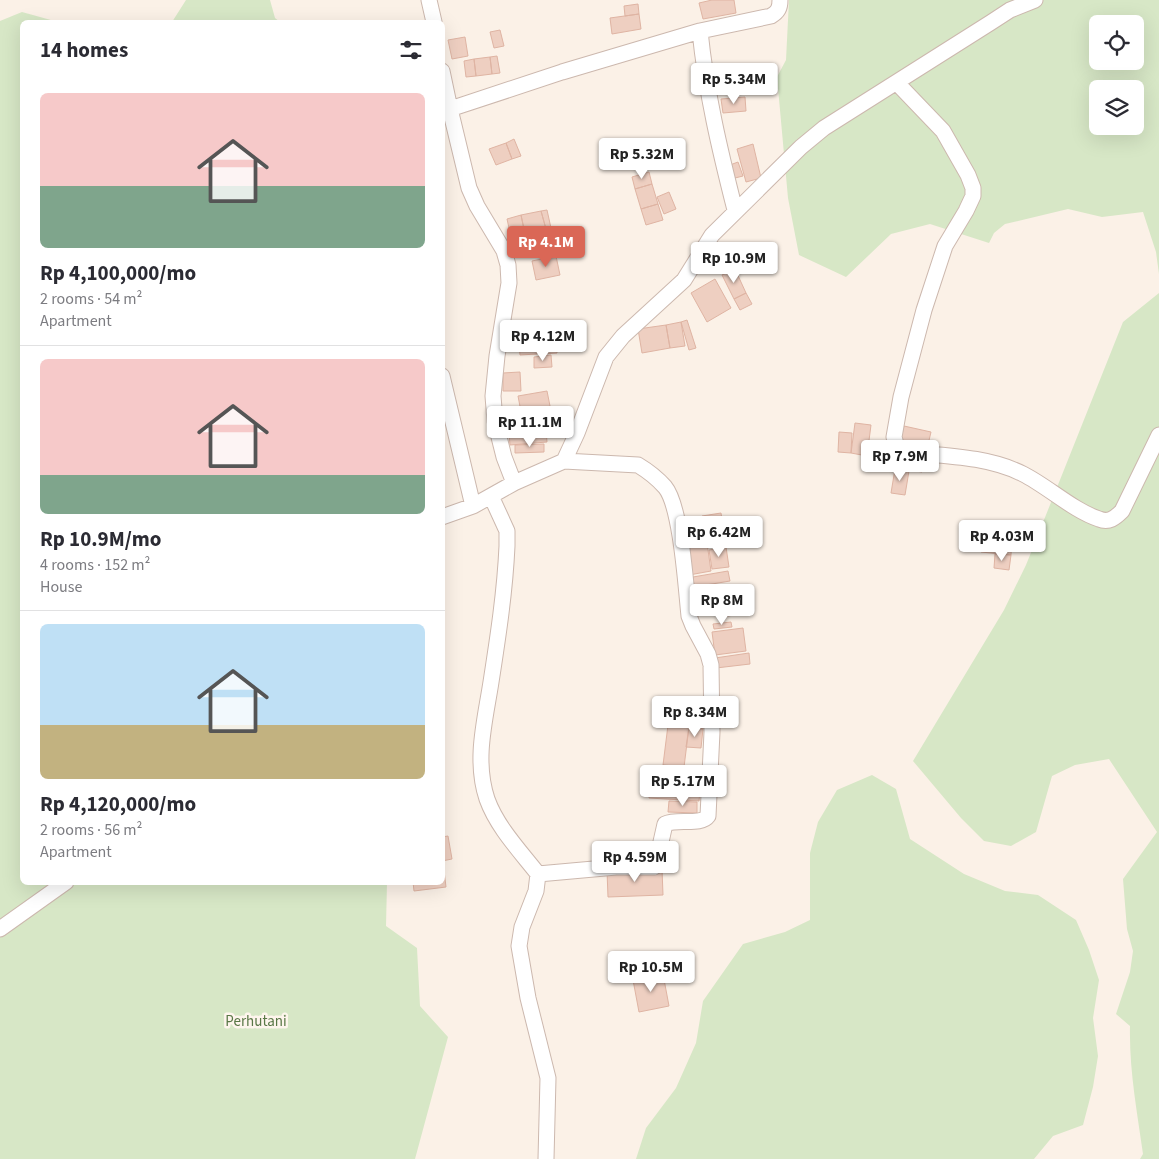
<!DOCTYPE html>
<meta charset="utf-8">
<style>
body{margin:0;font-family:"Source Sans 3",sans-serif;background:#f7f7f7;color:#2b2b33;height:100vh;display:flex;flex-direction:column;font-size:19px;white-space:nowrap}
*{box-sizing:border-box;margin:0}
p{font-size:16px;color:#7c7c81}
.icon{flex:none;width:28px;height:28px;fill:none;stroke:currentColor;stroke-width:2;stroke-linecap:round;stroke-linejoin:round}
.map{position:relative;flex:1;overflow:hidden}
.sheet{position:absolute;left:20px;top:20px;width:425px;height:865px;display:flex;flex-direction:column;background:#fff;border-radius:8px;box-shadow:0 5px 20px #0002}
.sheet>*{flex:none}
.tools{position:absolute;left:1089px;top:15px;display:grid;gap:10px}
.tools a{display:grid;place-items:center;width:55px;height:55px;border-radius:8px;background:#fff;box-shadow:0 5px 20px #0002;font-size:25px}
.price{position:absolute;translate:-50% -42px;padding:0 11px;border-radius:5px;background:#fff;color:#222;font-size:16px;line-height:32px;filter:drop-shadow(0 1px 2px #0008)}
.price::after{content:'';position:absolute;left:50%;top:30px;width:15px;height:11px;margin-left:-8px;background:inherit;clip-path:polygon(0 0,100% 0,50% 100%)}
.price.selected{background:#da6756;color:#fff}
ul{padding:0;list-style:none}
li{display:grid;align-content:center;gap:10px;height:265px;padding:0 20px}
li+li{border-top:1px solid #e1e1e2}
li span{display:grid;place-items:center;height:155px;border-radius:8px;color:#555}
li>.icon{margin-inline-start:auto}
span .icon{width:90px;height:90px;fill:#fffc;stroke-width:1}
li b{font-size:21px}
h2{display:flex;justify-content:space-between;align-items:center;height:60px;padding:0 20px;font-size:21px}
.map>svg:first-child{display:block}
.green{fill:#d7e7c6;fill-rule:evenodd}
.building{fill:#eecfc1;stroke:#dfb4a3}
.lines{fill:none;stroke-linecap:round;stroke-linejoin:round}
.minor-casing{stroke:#ccb8ae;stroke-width:17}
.minor{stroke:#fff;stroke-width:15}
.labels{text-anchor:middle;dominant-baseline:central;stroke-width:5;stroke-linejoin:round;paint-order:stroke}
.park-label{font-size:15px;fill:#597746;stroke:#fef5ed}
</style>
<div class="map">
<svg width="1159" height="1159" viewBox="0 0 1159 1159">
<rect width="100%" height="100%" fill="#fbf1e7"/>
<!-- green -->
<path class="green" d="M186 0H270L275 18 280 22H172Z
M789 0H1159V274L1156 252 1143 212 1102 217 1068 209 1005 224 994 233 989 243 930 224 891 234 846 277 799 255 788 198 777 77 786 60ZM1098 24H1135V61H1098ZM1098 89H1135V126H1098Z
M22 12 58 22H22V882L387 883 386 926 417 948 420 1006 448 1037 415 1159H0V21Z
M1159 293V1159H1140L1143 1154C1137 1111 1129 1069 1130 1026L1116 1014 1130 972 1133 951 1127 929 1123 879 1157 832 1109 759 1075 765 1052 776 1036 832 1011 846 984 841 961 818 913 761 1004 610 1026 565 1123 322Z
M872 775 896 789 910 839 964 874 1005 891 1038 895 1076 920 1089 950 1099 980 1093 1018 1098 1056 1093 1087 1083 1125 1053 1136 1034 1159H636L646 1128 676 1088 696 1043 703 1001 743 944 785 932 810 920V853L818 822 837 790Z"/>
<!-- building -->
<path class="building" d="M712 0H734L736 13 703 19 699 3Z
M638 4 639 14 625 16 624 6Z
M639 14 641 29 612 34 610 18Z
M500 30 504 46 494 48 490 32Z
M465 37 468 56 452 59 448 40Z
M497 56 500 73 492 74 490 57Z
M490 57 492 74 476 76 474 59Z
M474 59 476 76 466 77 464 61Z
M745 97 746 111 723 113 721 99Z
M514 139 521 156 512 159 506 143Z
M506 143 512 159 496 165 489 149Z
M753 144 761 178 746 182 737 149Z
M738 162 743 176 735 178 730 165Z
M649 172 652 184 635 189 632 177Z
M652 184 658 204 641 209 635 189Z
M669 192 676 209 664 214 657 197Z
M658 204 663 220 646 225 641 209Z
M547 210 551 228 546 229 541 211Z
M541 211 546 229 525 234 521 215Z
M521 215 525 234 511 237 507 219Z
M556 256 560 275 536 280 532 261Z
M735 269 746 293 734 299 722 275Z
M715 279 731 308 707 322 691 293Z
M746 293 752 304 740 310 734 299Z
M687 320 696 348 689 350 681 322Z
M681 322 685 346 670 348 666 325Z
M666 325 670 348 642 353 638 329Z
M535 332 537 354 520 355 518 334Z
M556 333 557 353 543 354 542 334Z
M551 355 552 367 534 368V357Z
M520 372 521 391H503V373Z
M547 391 551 411 522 417 518 396Z
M545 418 547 442 510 445 508 421Z
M855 423 871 425 867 456 851 453Z
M904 426 931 432 926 453 899 447Z
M839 432 852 433 851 453 838 452Z
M544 444V452L515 453V445Z
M894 455 924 460 922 472 892 467Z
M895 469 909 471 905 495 891 493Z
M721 513 723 526 704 529 702 516Z
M702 519 704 529 689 531 687 522Z
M998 522 1015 526 1012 538 995 534Z
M724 526 726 545 708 547 705 529Z
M705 529 711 571 689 575 682 533Z
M982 536 1012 538 1011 555 981 552Z
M726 547 729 567 712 569 709 550Z
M995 554 1011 555 1009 570 994 568Z
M728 571 730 581 694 587 693 577Z
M736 590 740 614 722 617 718 592Z
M716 594 719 612 702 615 698 597Z
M698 597 702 615 692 617 689 599Z
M731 622 732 627 714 629 713 624Z
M743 628 746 651 715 655 712 632Z
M749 653 750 664 716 668 715 658Z
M673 714 704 718 703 729 671 725Z
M668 725 689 727 684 767 663 765Z
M689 727 703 729 701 748 686 747Z
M650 776 701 780 699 801 649 798Z
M669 801 697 802V813L668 812Z
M448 836 452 859 442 861V837Z
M443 862 446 887 414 891 413 882H442Z
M662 869 663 895 608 897 607 871Z
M663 974 669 1006 639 1012 633 980Z"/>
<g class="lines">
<!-- minor casing -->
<g class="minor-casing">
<path id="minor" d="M429 0 434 22
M700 31C706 92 720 151 735 210
M442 71 450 109 469 188 477 206 504 251 508 265 509 283 497 356 493 396 495 421 504 457 514 483
M897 83 943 131 968 175 973 188V196L966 211 945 246 924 310 901 397 894 437 897 448 904 452C944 456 987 456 1023 474 1047 486 1074 511 1099 519 1109 523 1115 518 1122 511L1159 435
M450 109 562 72 700 31 771 16C778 12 780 8 780 0
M442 376 473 506
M491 496 507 531V546C505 591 498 637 491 682 485 721 474 760 487 799 497 827 520 851 538 874L536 891 522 927 519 946 528 998 548 1078 546 1159
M442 517 473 506 514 483 564 461 577 433 606 357 623 336 684 280 712 235 801 147 824 128 990 23 1010 10 1035 0
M538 874 616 867H654L656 864 665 824C677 818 701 826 708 816L712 732 711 665 708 654 693 626 689 616C686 588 681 506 665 487 657 478 648 471 638 465L564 461
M0 929 66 882"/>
</g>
<!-- minor -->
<use href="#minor" class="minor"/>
</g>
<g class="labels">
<!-- park labels -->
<g class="park-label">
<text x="256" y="1021">Perhutani</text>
</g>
</g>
</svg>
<div class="tools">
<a><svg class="icon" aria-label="locate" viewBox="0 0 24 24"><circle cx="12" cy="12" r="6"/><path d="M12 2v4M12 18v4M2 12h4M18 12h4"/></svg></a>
<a><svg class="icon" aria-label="layers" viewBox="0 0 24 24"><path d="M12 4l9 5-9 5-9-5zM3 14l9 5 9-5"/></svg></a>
</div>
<b class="price" style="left:734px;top:105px">Rp 5.34M</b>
<b class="price" style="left:642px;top:180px">Rp 5.32M</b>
<b class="price selected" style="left:546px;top:268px">Rp 4.1M</b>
<b class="price" style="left:734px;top:284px">Rp 10.9M</b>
<b class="price" style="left:543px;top:362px">Rp 4.12M</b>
<b class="price" style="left:530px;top:448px">Rp 11.1M</b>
<b class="price" style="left:900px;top:482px">Rp 7.9M</b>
<b class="price" style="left:719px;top:558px">Rp 6.42M</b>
<b class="price" style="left:1002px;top:562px">Rp 4.03M</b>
<b class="price" style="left:722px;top:626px">Rp 8M</b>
<b class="price" style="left:695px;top:738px">Rp 8.34M</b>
<b class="price" style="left:683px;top:807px">Rp 5.17M</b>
<b class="price" style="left:635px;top:883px">Rp 4.59M</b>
<b class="price" style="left:651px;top:993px">Rp 10.5M</b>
<section class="sheet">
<h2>14 homes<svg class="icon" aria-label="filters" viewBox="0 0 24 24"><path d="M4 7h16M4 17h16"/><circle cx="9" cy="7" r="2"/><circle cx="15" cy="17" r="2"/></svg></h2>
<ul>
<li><span style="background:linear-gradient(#f6c9c9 60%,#7fa58c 0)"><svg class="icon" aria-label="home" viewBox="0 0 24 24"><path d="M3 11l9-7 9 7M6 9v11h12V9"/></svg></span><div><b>Rp 4,100,000/mo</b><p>2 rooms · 54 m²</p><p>Apartment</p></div></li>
<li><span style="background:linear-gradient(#f6c9c9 75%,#7fa58c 0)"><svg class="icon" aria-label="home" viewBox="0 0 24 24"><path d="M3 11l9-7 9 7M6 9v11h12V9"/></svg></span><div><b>Rp 10.9M/mo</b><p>4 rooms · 152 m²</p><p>House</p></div></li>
<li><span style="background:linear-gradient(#bfe0f5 65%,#c2b280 0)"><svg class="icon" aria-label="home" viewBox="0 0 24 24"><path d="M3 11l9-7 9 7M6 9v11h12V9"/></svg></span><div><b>Rp 4,120,000/mo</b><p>2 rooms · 56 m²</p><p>Apartment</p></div></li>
</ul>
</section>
</div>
